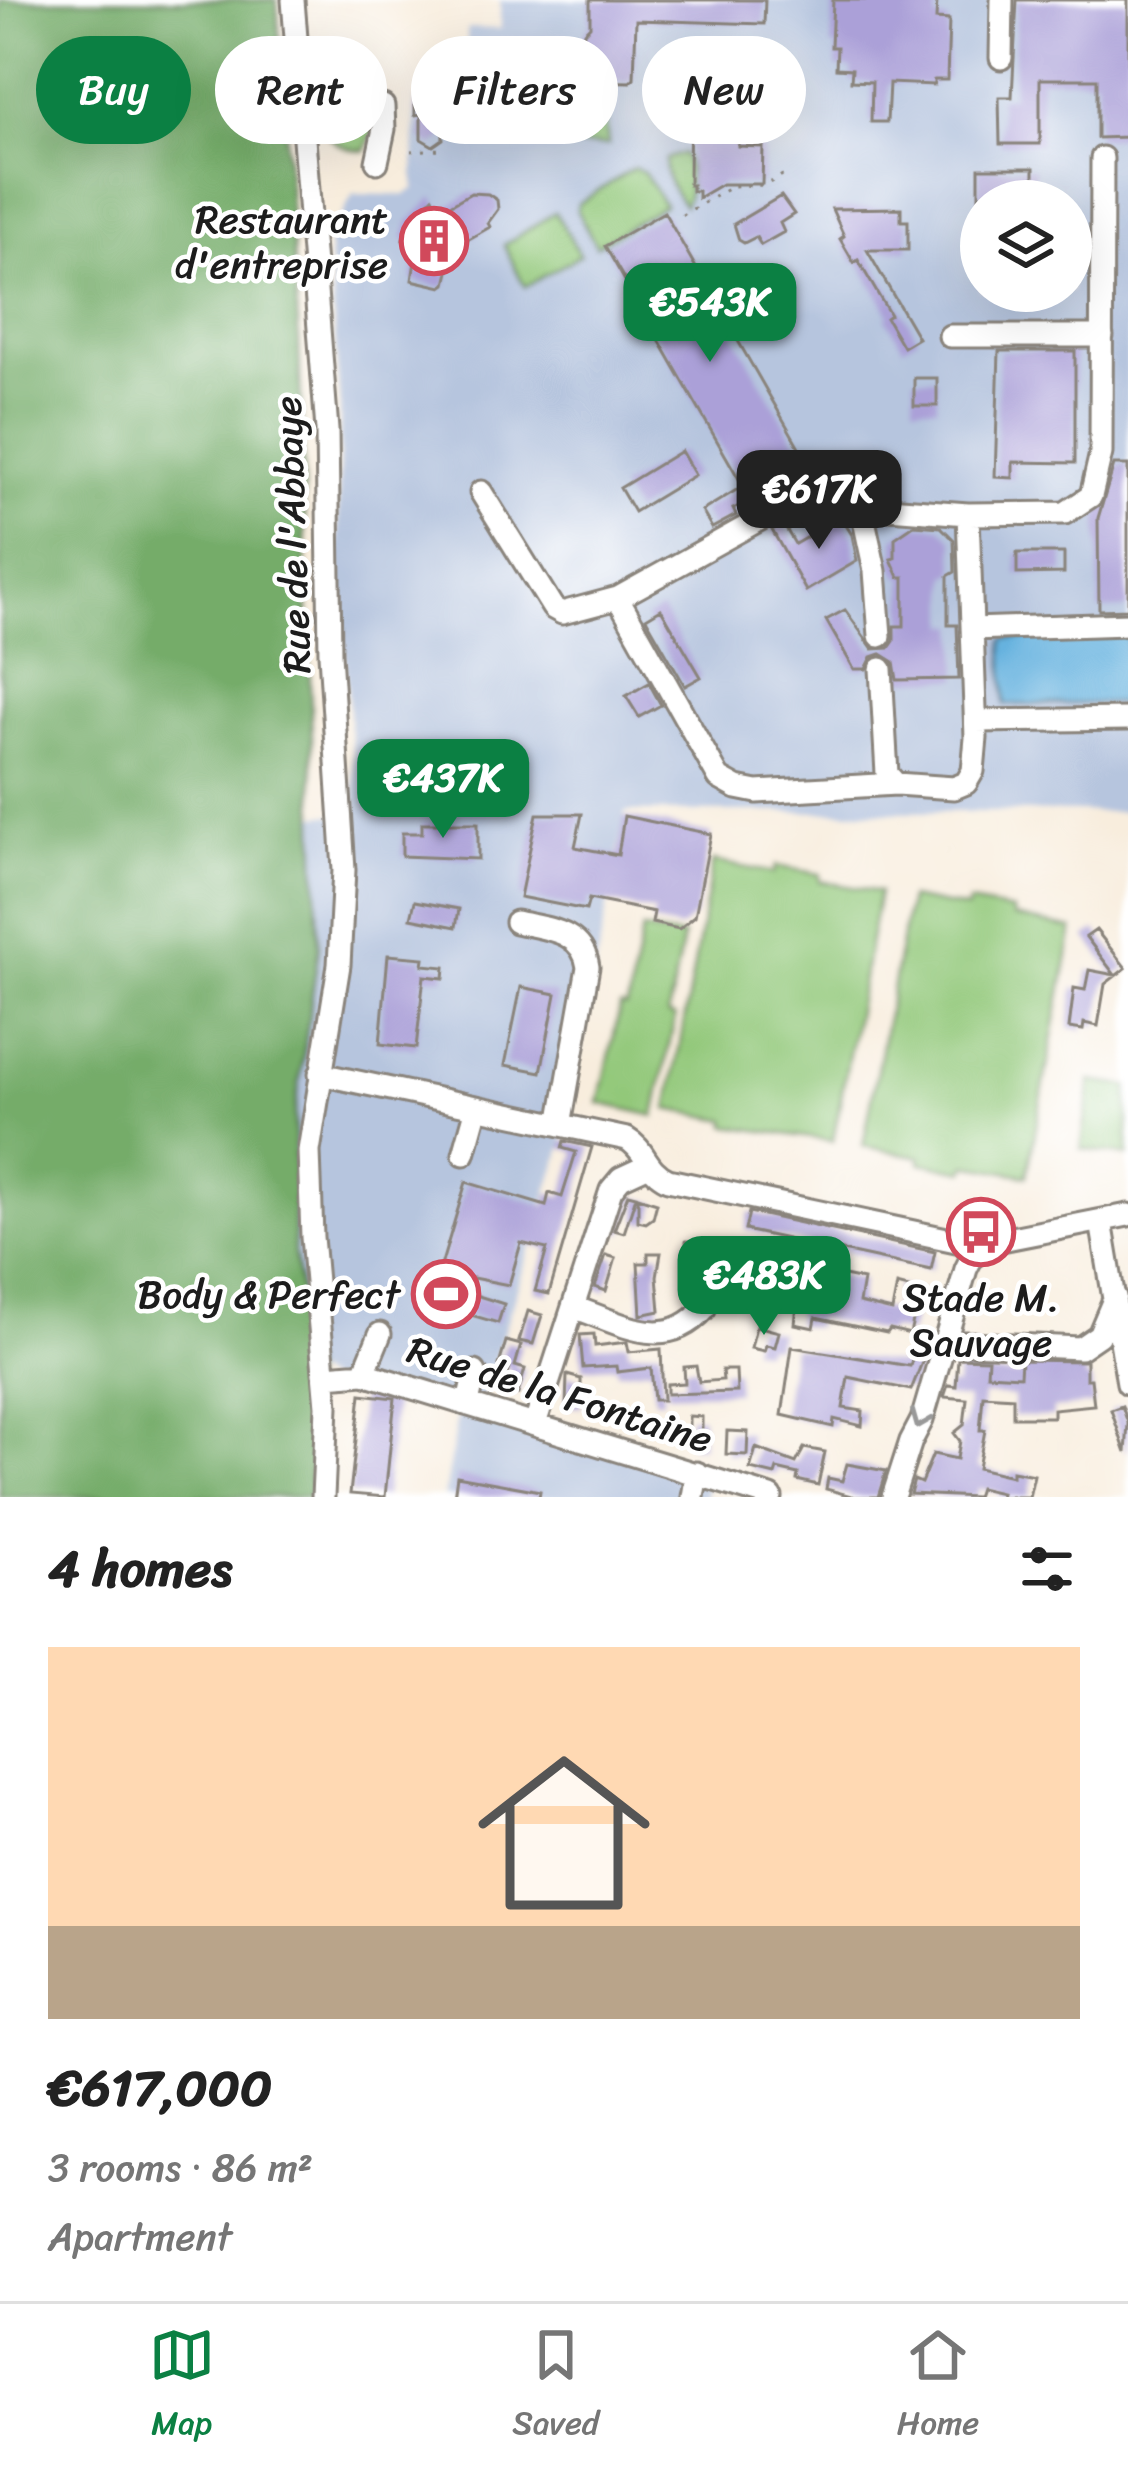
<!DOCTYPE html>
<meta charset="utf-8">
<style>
body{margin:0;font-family:Sriracha,sans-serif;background:#f6f6f6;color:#222;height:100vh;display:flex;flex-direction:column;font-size:45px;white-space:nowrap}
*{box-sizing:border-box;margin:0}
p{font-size:39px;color:#767676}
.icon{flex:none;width:66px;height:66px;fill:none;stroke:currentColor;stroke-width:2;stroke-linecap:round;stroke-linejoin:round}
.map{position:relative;height:1497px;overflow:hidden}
.details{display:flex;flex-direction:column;background:#fff;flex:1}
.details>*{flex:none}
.hud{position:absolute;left:36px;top:36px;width:1056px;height:108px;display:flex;gap:24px}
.tools{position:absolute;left:960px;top:180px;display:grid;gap:24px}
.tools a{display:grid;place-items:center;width:132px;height:132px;border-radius:50%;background:#fff;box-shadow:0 12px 48px #0002;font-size:60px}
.price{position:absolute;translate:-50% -102px;padding:0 27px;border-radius:24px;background:#0b8043;color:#fff;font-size:39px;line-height:78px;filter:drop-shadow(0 3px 6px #0008)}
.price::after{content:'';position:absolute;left:50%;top:72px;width:36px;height:27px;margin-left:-18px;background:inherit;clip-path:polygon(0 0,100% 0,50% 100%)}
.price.selected{background:#222;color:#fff}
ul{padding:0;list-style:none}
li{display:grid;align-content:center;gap:24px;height:636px;padding:0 48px}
li span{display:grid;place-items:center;height:372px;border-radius:0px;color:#555}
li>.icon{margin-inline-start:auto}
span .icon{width:216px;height:216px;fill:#fffc;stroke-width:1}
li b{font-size:51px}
h2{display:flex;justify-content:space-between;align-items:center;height:144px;padding:0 48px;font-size:51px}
.chip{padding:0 42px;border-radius:54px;background:#fff;box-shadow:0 12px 48px #0002;font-size:42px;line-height:108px}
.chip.selected{background:#0b8043;color:#fff}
.dock{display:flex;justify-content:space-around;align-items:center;height:168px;border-top:3px solid #e0e0e0;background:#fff;font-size:33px;color:#767676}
.dock a{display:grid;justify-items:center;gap:6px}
.dock .selected{color:#0b8043}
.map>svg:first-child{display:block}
.industrial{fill:#b6c5de;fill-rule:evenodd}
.green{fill:#92c879;stroke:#57724a;stroke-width:3}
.forest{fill:#75ac69;stroke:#486442;stroke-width:3}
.water{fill:#66b2df;stroke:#41677e;stroke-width:3}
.building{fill:#aba0d8}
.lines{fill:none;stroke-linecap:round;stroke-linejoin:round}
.minor-casing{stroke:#8a847c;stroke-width:27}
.path{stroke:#8a847c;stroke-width:3;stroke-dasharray:3 9;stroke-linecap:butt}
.minor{stroke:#fff;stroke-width:21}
.oneway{stroke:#999}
.labels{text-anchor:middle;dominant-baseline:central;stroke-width:9;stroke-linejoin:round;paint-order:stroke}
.poi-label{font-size:39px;fill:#1c1c1c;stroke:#fff;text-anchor:end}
.street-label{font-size:39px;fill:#1c1c1c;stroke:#fff}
</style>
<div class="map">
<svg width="1128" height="1497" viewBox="0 0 1128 1497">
<rect width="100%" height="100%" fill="#fff"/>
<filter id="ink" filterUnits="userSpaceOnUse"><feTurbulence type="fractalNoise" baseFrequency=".00833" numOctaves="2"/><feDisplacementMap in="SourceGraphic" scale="24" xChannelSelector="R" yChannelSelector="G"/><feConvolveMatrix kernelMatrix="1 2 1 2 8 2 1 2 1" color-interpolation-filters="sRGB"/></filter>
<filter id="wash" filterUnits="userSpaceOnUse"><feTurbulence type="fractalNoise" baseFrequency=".004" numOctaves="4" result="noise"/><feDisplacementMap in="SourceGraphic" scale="48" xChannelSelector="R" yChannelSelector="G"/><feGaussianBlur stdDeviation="2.7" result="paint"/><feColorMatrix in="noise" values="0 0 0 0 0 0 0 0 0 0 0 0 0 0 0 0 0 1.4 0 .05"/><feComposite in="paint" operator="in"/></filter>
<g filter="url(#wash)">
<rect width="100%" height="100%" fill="#f8eddd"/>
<!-- industrial -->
<path class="industrial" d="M500 0H1128V812H625L562 1148 480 1406 349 1391 311 1372 294 1251 295 1114 319 947 315 816 356 812 338 555 340 409 328 240 353 194 404 195 414 189 415 100 467 99V28L500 29ZM981 201H1071V291H981Z
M458 1409 708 1481 705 1497H444Z"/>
<!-- green -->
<path class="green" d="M588 86 603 88 608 145 567 146 560 134 561 105 570 95Z
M376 108 377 124 365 151C338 150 323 136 314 111Z
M683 153C690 166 691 193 684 205 673 193 663 174 666 159Z
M634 168 644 172 664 205 596 246 577 210 578 204Z
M555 212 580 255 525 287 504 245Z
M713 861 774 873 776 866 820 874V881L879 892 833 1141 727 1126V1120L668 1109Z
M909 898 967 909 969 903 1013 911V917L1073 929 1027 1176 967 1165 965 1171 921 1163V1157L863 1146Z
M642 930 683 937 668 1015 675 1017 655 1116 599 1103 620 1007H627Z
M1091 1081 1128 1086V1156L1081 1149Z"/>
<!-- forest -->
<path class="forest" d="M0 0H277L299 339 319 947 295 1114 294 1251 311 1372 310 1497H0Z"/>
<!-- water -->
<path class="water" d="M1128 635V703L1005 705 1003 641 1006 638Z"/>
<g id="blocks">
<!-- building -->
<path class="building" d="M590 0H765L764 24 636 20 634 78 630 82 587 81 582 76 584 32 590 26Z
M833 0H937L936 19 949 20 947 80H934V85L889 83 887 122H871L872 82 851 81 852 69 836 68 837 47H831Z
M1017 0H1128V137L1097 138V79H1040V144H1000L999 97H1012Z
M480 50H503V111L521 115 519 137 467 134 443 105 480 102Z
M690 88H723L722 124H738V146L763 147 762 184H722L698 198V191H692V185H689Z
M415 100H442L443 139 433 146 421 139V114L415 115Z
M979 168H1034V201H979Z
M471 193 488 194 497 200 498 209 488 223 490 227 455 247 446 284 442 287 412 280 418 243 403 239 409 222 433 197 441 210Z
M781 196 794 214 780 223 784 232 761 245 756 237 744 243 739 240 734 224Z
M901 208V221H908V250H867L918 338 903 347 886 318 890 315 858 260 854 263 840 239 844 236 832 209Z
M664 212 811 468 807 470 810 475 758 503 755 499 733 509 736 515 712 528 702 511 743 486 605 246Z
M999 351H1075V463L1013 462V478L995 477Z
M914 378H937V406H914Z
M681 451 695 475 634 512 620 488Z
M1114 465H1128V609L1099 610 1098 518Z
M841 517 852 535 857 561 806 591 772 530 783 524 795 544Z
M914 525 941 527 954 540 955 572 948 576V625H957L959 679 897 680 894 662 881 654 872 657 866 669H854L826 620 845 610 873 649 889 648 894 641V626H904V577H899L891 559 895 558V538Z
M1017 553H1064V573L1017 574Z
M661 609 701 677 685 686 646 618Z
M649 683 661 705 639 717 626 696Z
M416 754V789H395L396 755Z
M537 814H582L575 847 618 855 624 816 711 834 695 916 679 929 652 923 654 912 589 899 586 910 520 897Z
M422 823H478V859L402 856V833H422Z
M415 901 459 909 456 927 411 918Z
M1096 930 1126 968 1105 984 1098 1026 1084 1023 1083 1030 1069 1028 1074 988 1085 990 1089 970 1115 975 1086 937Z
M388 955 424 958 423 965 445 967 444 978 424 976 416 1048 380 1044Z
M521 987 556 994 541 1072 505 1065Z
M564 1141 592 1147 549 1294 535 1291 547 1249 521 1243 509 1285 473 1278 469 1293 504 1304 498 1323 430 1303 466 1182 546 1206 549 1193 562 1197 576 1152 562 1148Z
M628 1194 636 1196 624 1233 614 1230Z
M638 1197 657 1203 653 1218 646 1223 638 1221Z
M749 1212 935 1252 931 1270 745 1230Z
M686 1241H700L698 1264H685Z
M725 1249 750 1251 749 1263 737 1262 736 1278 723 1277Z
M648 1253H661L657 1276 660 1311 641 1315 638 1263H648Z
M606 1255 616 1258 606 1291 595 1287Z
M800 1267 863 1280 859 1303 892 1311 897 1285 928 1293 925 1311 916 1308 910 1334 890 1329 887 1333 816 1318 814 1328 795 1324 798 1296 763 1293 764 1268 799 1271Z
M528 1311 542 1315 533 1344 519 1341Z
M756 1326 779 1332 775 1347 766 1345 764 1351 751 1348Z
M594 1334 595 1346 627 1342 629 1352 661 1349 663 1400H654L651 1368 617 1372 616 1366 583 1368 580 1335Z
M506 1341 521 1345 515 1366 525 1369 518 1394 504 1389 510 1368 499 1365Z
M916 1346 927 1350 911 1390 848 1377 843 1408 863 1411 862 1426 834 1419 833 1427 782 1415 792 1347 910 1366Z
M958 1358 988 1359 987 1374 1020 1376 1021 1360 1086 1361V1379H1091L1094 1405 1053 1409V1417H1013V1397L983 1395 980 1430H985L978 1468 1012 1476V1471L1034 1475 1029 1497H1000L1001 1493 979 1488 976 1497 910 1494 914 1480 921 1483 933 1454 957 1459 960 1441 954 1433 964 1425 967 1399 944 1397 948 1385 956 1386Z
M696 1366 699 1382 723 1380 722 1370H736L737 1392 667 1394V1384L685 1383 684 1367Z
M567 1375 581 1379V1407H566Z
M361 1394 395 1398 385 1497 350 1494Z
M1122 1406 1128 1423 1126 1453 1111 1410Z
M689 1416 702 1417V1446H689Z
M727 1431 748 1432 747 1455 726 1454Z
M756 1448 796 1463 804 1448 825 1452 818 1485 797 1480 798 1474 777 1469 775 1475 750 1469Z
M847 1464 886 1471 878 1497H855L826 1489 828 1478 842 1481Z
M457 1476 540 1491 539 1497H454Z"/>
</g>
</g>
<g filter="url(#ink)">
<use href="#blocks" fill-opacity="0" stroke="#8a847c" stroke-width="3"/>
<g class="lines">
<!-- minor casing -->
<g class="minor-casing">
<path id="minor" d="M293 0 327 430 330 654 344 870 339 965 309 1151 312 1237 327 1406 323 1497
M1001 58 1002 0
M377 162 384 129 383 106
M950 336H1102
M481 492 553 608 562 613 618 598 831 480 845 503 861 506 968 514 1065 513 1091 496 1101 453 1102 158
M861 506 875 571 880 636
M618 598 719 778 737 788 757 792 896 784
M972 629 1128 624
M881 669 887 774 896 784 954 788 966 783 973 771 976 738 968 514
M976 721 1128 719
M516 922C547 929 583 930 588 967L560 1125
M320 1074 627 1139C646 1150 645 1169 668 1180L961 1242 974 1253
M464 1154 477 1107
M1101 1221 1128 1383
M573 1307C621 1323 665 1353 704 1309
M945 1342 1080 1348 1099 1335 1115 1297
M364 1373 380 1334
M326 1376 364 1373 771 1497
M468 1403 475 1372
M535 1424 611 1190 621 1178 647 1166
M693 1497 697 1473
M893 1497 911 1441 922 1420 966 1269 974 1253 986 1243 1128 1215"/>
</g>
<!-- path -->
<path class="path" d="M411 151 440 149
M682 215 733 186 766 185 784 174"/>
<!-- minor -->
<use href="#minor" class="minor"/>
</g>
<!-- one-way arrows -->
<defs><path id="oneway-chevron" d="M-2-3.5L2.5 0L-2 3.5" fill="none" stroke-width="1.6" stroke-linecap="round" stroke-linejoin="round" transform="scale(3)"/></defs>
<use class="oneway" href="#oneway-chevron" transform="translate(920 1420) rotate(112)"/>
</g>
<!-- icons -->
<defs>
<g id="building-ring" transform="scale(3.45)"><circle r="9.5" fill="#fff" stroke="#d1495b" stroke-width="1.5"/><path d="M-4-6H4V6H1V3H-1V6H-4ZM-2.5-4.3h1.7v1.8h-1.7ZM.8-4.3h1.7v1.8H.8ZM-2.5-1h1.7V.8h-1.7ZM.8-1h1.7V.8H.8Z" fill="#d1495b"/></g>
<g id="bus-ring" transform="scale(3.45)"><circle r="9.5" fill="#fff" stroke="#d1495b" stroke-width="1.5"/><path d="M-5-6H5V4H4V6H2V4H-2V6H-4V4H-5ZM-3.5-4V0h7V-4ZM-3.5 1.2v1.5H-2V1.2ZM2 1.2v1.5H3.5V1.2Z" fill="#d1495b"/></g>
<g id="stadium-ring" transform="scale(3.45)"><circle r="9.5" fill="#fff" stroke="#d1495b" stroke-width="1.5"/><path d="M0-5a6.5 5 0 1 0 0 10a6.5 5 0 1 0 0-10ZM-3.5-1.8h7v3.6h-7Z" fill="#d1495b"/></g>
</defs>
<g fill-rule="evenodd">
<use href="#building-ring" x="434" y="241"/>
<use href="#bus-ring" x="981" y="1232"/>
<use href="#stadium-ring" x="446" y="1294"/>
</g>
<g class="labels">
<!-- poi labels -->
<g class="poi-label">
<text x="388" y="219">Restaurant<tspan x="388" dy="45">d'entreprise</tspan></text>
<text x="400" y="1294">Body &amp; Perfect</text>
<text x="981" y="1297" text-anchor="middle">Stade M.<tspan x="981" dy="45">Sauvage</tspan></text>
</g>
<!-- street labels -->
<g class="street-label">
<text transform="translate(292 535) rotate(-92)">Rue de l'Abbaye</text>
<text transform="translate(560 1394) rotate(17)">Rue de la Fontaine</text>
</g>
</g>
</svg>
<div class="tools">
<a><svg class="icon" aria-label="layers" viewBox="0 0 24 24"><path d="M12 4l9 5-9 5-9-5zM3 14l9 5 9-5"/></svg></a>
</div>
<b class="price" style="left:710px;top:365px">€543K</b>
<b class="price selected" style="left:819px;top:552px">€617K</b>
<b class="price" style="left:443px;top:841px">€437K</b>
<b class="price" style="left:764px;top:1338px">€483K</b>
<div class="hud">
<a class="chip selected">Buy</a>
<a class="chip">Rent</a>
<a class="chip">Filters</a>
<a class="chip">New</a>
</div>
</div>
<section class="details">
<h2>4 homes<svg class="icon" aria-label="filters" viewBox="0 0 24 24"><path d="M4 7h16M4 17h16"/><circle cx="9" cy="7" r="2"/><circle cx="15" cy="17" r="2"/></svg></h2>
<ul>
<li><span style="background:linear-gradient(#ffd9b3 75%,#b9a48a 0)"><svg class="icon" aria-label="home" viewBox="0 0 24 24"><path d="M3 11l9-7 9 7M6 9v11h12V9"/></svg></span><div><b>€617,000</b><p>3 rooms · 86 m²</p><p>Apartment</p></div></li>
</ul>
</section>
<nav class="dock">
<a class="selected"><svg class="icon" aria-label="map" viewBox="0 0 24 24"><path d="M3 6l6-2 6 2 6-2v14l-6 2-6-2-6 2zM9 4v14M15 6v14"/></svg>Map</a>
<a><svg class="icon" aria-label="saved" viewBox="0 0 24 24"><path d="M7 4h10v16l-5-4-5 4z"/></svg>Saved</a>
<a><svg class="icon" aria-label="home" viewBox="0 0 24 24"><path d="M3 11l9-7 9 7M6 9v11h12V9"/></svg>Home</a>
</nav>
